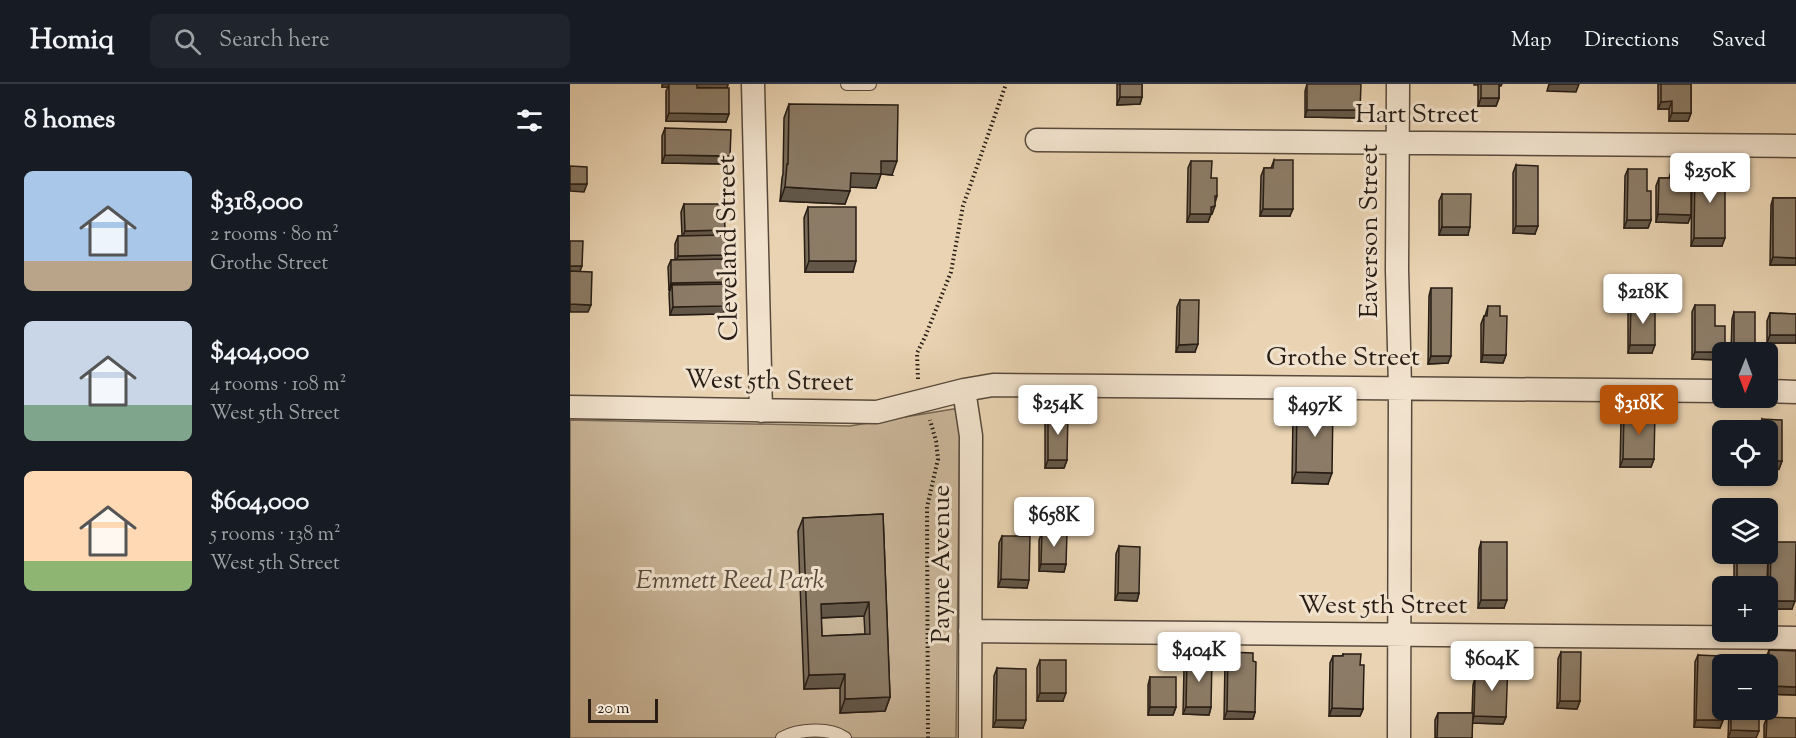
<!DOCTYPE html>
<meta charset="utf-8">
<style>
body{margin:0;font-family:"Sorts Mill Goudy",serif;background:#20242c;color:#f1f3f6;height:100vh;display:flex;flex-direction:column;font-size:22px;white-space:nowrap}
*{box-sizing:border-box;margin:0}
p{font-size:20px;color:#9ea1a6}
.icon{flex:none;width:33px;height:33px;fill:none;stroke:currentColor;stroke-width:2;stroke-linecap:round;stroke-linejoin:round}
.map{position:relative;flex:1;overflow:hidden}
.sheet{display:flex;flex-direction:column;background:#171b24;width:570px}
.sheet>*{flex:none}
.needle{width:39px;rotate:181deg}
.tools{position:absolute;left:1142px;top:258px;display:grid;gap:12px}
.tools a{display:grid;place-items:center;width:66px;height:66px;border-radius:9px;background:#171b24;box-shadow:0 3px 9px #0003;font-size:30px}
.scale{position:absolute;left:18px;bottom:15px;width:70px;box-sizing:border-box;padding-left:6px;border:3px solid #271d15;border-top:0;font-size:16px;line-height:21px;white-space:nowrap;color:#271d15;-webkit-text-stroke:4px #f1e2cd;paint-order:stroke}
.price{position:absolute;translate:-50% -51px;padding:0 14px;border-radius:6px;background:#fff;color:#222;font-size:20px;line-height:39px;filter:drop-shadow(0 2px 3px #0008)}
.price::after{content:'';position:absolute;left:50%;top:36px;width:18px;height:14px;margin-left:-9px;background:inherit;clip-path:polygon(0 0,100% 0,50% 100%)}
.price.selected{background:#b45309;color:#fff}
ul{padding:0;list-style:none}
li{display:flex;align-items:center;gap:18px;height:150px;padding:0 24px}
li span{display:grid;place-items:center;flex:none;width:168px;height:120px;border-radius:9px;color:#555}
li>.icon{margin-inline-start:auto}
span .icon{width:72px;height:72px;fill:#fffc;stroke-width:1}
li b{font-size:26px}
h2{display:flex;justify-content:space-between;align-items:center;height:72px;padding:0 24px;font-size:26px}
header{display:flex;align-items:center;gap:36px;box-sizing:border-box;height:84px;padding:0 30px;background:#171b24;border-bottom:2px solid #363941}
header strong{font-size:28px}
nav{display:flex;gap:33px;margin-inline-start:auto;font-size:21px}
.search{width:420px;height:54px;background:#20242c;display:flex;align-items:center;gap:15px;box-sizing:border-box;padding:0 21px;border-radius:9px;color:#9ea1a6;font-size:22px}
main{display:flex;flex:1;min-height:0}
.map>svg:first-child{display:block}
.green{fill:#c8b497;stroke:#786856;stroke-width:1.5}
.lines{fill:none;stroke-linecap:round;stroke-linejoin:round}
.service-casing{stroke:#584a3c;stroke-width:14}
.minor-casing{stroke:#584a3c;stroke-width:25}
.path{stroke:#271d15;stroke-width:4;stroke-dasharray:1.5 3;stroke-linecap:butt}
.service{stroke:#f1e2cd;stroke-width:12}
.minor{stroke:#f1e2cd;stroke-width:22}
.wall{fill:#786b59;stroke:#271d15;stroke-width:1.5;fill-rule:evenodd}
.shaded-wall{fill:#625748;stroke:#271d15;stroke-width:1.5}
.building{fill:#8c7c67;stroke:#271d15;stroke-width:1.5;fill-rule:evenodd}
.labels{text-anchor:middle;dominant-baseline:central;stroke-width:6;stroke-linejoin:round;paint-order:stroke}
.street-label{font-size:26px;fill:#271d15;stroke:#f1e2cd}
.park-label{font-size:26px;font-style:italic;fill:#574a3c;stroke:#f1e2cd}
</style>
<header>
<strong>Homiq</strong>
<div class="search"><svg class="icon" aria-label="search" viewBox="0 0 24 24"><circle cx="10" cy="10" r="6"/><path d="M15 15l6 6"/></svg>Search here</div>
<nav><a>Map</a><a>Directions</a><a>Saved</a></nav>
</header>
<main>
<section class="sheet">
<h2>8 homes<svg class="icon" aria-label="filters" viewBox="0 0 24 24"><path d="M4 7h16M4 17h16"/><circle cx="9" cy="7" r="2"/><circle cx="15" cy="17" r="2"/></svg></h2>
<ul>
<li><span style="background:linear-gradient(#a9c7e8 75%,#b9a48a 0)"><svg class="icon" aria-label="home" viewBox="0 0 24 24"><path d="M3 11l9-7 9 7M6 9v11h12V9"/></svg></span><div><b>$318,000</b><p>2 rooms · 80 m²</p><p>Grothe Street</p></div></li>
<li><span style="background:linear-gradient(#c9d6e8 70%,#7fa58c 0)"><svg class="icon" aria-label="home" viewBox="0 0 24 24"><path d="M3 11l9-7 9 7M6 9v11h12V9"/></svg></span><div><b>$404,000</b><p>4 rooms · 108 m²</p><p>West 5th Street</p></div></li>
<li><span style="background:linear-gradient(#ffd9b3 75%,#8fb573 0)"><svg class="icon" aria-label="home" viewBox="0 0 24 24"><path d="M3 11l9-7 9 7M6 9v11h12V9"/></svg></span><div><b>$604,000</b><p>5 rooms · 138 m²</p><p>West 5th Street</p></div></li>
</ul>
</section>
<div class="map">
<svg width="1226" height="654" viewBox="0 0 1226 654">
<rect width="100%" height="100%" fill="#e9d3b2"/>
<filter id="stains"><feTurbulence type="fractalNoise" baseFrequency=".00333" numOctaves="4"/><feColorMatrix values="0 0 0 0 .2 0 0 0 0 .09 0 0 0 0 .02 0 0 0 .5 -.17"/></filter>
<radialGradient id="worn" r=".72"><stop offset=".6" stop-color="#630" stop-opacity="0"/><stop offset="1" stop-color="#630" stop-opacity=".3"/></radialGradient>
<!-- green -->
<path class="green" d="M390 324 386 654H0V336L280 342Z"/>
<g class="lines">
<!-- service casing -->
<g class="service-casing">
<path id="service" d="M277 0H300
M212 654C228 645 260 643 275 654"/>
</g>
<!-- minor casing -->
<g class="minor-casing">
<path id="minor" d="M183 0 191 327
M828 0 827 186 830 303 829 654
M467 56 1226 62
M394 306 401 352 400 654
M1197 307 1226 308
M0 323 307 328 394 306 423 301 1152 307
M400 547 1226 554"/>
</g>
<!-- path -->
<path class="path" d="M348 295 347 269 355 253 381 188 393 122 436 0
M358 654 357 423 368 375 366 357 360 336"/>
<!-- service -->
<use href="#service" class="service"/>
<!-- minor -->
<use href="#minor" class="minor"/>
</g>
<!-- wall -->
<path class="wall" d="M92 0H158L157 4 156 38 96 37V7L98 3H92Z
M547 0H572V13L570 20 547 21Z
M737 0 788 34 735 33V7Z
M904 0H932L931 2H929V14L926 22H908V1H904Z
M1088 0H1121V29L1118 37H1099V25H1088Z
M219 20 322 91 311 90 306 104 280 103 275 120 210 117 212 94 213 90 214 34Z
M95 44 158 80 92 79V52Z
M704 76 720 132H690L691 92 694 84H701Z
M621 77 641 94 647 112 642 130H641L638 138H617L618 84Z
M946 81 965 150 943 149V89Z
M1058 85 1077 107 1081 136 1078 144H1054L1055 92Z
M1102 85 1121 131 1118 139 1086 138V102L1089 94H1099Z
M1125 86 1152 162H1121L1122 94Z
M872 110 898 151H869V117Z
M1203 114H1226V181H1200L1201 121Z
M114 120 155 146 153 151 155 171 154 175 155 200 161 219 158 227H154L153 230 100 231 99 209 100 206H99L98 183 101 176H105V160L108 152H112L111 128Z
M238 123 283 188H235L234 134Z
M861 204 878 279 858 280 859 212Z
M610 216 625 268H606L607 223Z
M1061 221 1082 269H1058V229Z
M1125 221 1145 242 1152 268V276L1122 275V228Z
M918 222 930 232 936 271 933 279 911 278V240L914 232H915Z
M1164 228 1185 268H1161L1162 235Z
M1200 229 1226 230V259H1197V237Z
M727 319 758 400 722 399 723 330Z
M478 328 497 376 494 384H475V336Z
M1054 328 1084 375 1081 383H1050L1051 336Z
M1192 335 1212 377 1209 385 1197 346H1189V343Z
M313 430 320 613 315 627 270 629V604L234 605 228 447 233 434ZM294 532 295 550 252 552 251 534Z
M472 448 496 480 494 488 469 487V456Z
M432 452 457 504 428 503 429 459Z
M911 458 934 524H908L909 465Z
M1201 458 1222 525H1198V465Z
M549 462 569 509 567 517 545 516 546 470Z
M1164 470H1193L1195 502H1164Z
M1199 566 1226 567V611L1197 610V580H1196V574Z
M658 568 685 628 683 635H654L655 576Z
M991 568 1010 617 1007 625 987 624 988 575Z
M773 570 790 581 793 625 790 632H759L760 579 763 572H772Z
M1128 571 1148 608 1153 636 1150 644 1124 643 1125 578Z
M617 575 641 623 639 631 613 630 614 583Z
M470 576 493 617H467V584Z
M923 576 936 633 933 640 902 639V654H865V636L868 629H902L903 601 905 594H920V584Z
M427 584 453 644 423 643 424 592Z
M580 593 606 623 603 631H578V601Z
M1159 626H1189L1158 654Z
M1197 633 1226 654H1194V641Z"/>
<!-- shaded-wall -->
<path class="shaded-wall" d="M93 0H99L98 3H92Z
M99 0H158L157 4 99 3Z
M979 0H1009L1006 8 977 7Z
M550 13H572L570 20 547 21Z
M911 14H929L926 22H908Z
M1102 17 1099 25H1088L1091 18Z
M737 26H790L788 34 735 33Z
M99 29 159 30 156 38 96 37Z
M1102 29H1121L1118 37H1099Z
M95 71 160 72 158 80 92 79Z
M311 77H327L322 91 311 90 306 104 276 103 281 89Z
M0 100H17L14 108 0 107Z
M215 103 280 107 275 120 210 117Z
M645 122 642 130H638L641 123Z
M693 125H723L720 132H690Z
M620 130H641L638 138H617Z
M1088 130 1121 131 1118 139 1086 138Z
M1057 136H1081L1078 144H1054Z
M946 142H968L965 150 943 149Z
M872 143H900L898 151H869Z
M155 146 152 154H112L115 147Z
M1124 154H1155L1152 162H1121Z
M155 171 152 179 105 180 108 172Z
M1203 173 1226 174V181H1200Z
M239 177H286L283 188H235Z
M0 182H12L9 190H0Z
M156 198 153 205 102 201 100 206H99L101 199Z
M161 219 158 227H154L153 230 100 231 103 223Z
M0 220 21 221 18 228H0Z
M1200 251H1226V259H1197Z
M628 260 625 268H606L609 261Z
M1060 261H1085L1082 269H1058Z
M1125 268H1155H1152V276L1122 275Z
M913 271H936L933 279 911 278Z
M861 272H881L878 279 858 280Z
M1053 375H1084L1081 383H1050Z
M478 376H497L494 384H475Z
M1197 377H1212L1209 385 1197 384Z
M726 388 762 389 758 400 722 399Z
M471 480H496L494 488 469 487Z
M431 495 459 496 457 504 428 503Z
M1193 497H1197L1195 502H1191Z
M548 509H569L567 517 545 516Z
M911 516H937L934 524H908Z
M1200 517H1225L1222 525H1198Z
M299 518 294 532 246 534 251 520Z
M275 590 270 604 234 605 239 591Z
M1198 602 1226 603V611L1197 610Z
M470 609H496L493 617H467Z
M320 613 315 627 270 629 275 615Z
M990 617H1010L1007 625 987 624Z
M580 623H606L603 631H578Z
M616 623H641L639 631 613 630Z
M762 624 793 625 790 632H759Z
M657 627 685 628 683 635H654Z
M904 632 936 633 933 640 902 639Z
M426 636H456L453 644 423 643Z
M1126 636H1153L1150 644 1124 643Z
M1161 646 1189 647 1186 654H1158Z"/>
<!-- building -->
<path class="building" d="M99 0H127V4H159V30L99 29Z
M550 0H572V13H550Z
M737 0H791L790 26H737Z
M911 0H929V14H911Z
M1091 0H1121V29H1102V17L1091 18Z
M219 20 328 21 327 77H311V90L281 89 280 107 215 103 217 80H218Z
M95 44 161 46 160 72 95 71Z
M704 76H723V125H693L694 84H703Z
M621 77H642L641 94H647V112H645V122L641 123V130H620Z
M946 81 968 82V142H946Z
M0 82 17 83V100H0Z
M1058 85H1077V107H1081V136H1057Z
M1102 85H1121V131L1088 130 1089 94H1101Z
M1125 86 1155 87V154H1124Z
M872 110H901L900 143H872Z
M1203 114H1226V174L1203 173Z
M114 120H154L155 146 115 147Z
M238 123H286V177H239Z
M155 151V171L108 172V152Z
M0 157H13L12 182H0Z
M156 175V198L101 199V176Z
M0 187 22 188 21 221 0 220Z
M161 200V219L155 220V222L103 223 102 201Z
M861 204H882L881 272H861Z
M610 216H629L628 260 609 261Z
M1061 221H1085V261H1060Z
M1125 221H1145V242H1155V268H1125Z
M918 222H930V232H937L936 271H913L914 232H917Z
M1164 228H1185V268H1164Z
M1200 229 1226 230V251H1200Z
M727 319H763L762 389 726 388Z
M478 328H498L497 376H478Z
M1054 328 1085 329 1084 375H1053Z
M1192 335 1212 336V377H1197V346H1192Z
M313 430 320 613 275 615V590L239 591 233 434ZM299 518 300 550 252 552 251 520Z
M472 448 497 449 496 480H471Z
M432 452H460L459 496 431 495Z
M911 458H937V516H911Z
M1201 458H1226L1225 517H1200Z
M549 462 570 463 569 509H548Z
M1167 470H1193V474H1198L1197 497H1193V502H1167Z
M1199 566 1226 567V603L1198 602Z
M658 568 683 569V577L686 578 685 628 657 627Z
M991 568H1011L1010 617H990Z
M773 570H791L790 581H794L793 625 762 624 763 572H773Z
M1128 571 1149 572 1148 608H1152L1153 636H1126Z
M1162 572 1186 573V580H1162Z
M617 575 642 576 641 623H616Z
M470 576H496V609H470Z
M923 576 938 577 936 633 904 632 905 594H922Z
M427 584 456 585V636H426Z
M580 593H606V623H580Z
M1161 626H1189V647L1161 646Z
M868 629H903L902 654H867Z
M1197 633 1226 634V654H1196Z"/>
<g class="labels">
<!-- street labels -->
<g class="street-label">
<text x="847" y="31">Hart Street</text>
<text transform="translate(800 147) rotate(-90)">Eaverson Street</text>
<text transform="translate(159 164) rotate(-91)">Cleveland Street</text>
<text x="773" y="274">Grothe Street</text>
<text transform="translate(199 298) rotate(1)">West 5th Street</text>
<text transform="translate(372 480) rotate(-90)">Payne Avenue</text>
<text x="813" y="522">West 5th Street</text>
</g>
<!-- park labels -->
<g class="park-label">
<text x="160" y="497">Emmett Reed Park</text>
</g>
</g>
<rect width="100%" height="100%" filter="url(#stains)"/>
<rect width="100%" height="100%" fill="url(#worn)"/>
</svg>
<div class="tools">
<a><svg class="needle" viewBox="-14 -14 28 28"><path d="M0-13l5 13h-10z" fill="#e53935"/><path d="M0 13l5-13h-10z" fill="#9ea1a6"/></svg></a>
<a><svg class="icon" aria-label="locate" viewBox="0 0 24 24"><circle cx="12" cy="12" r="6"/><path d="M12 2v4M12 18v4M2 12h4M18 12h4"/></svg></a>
<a><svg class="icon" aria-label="layers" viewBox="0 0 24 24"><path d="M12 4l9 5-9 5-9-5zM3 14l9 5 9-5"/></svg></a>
<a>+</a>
<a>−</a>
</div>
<div class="scale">20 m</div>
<b class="price" style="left:1140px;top:120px">$250K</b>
<b class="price" style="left:1073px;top:241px">$218K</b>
<b class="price" style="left:488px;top:352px">$254K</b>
<b class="price selected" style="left:1069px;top:352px">$318K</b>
<b class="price" style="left:745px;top:354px">$497K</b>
<b class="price" style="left:484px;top:464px">$658K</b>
<b class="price" style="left:629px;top:599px">$404K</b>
<b class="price" style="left:922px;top:608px">$604K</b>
</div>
</main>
